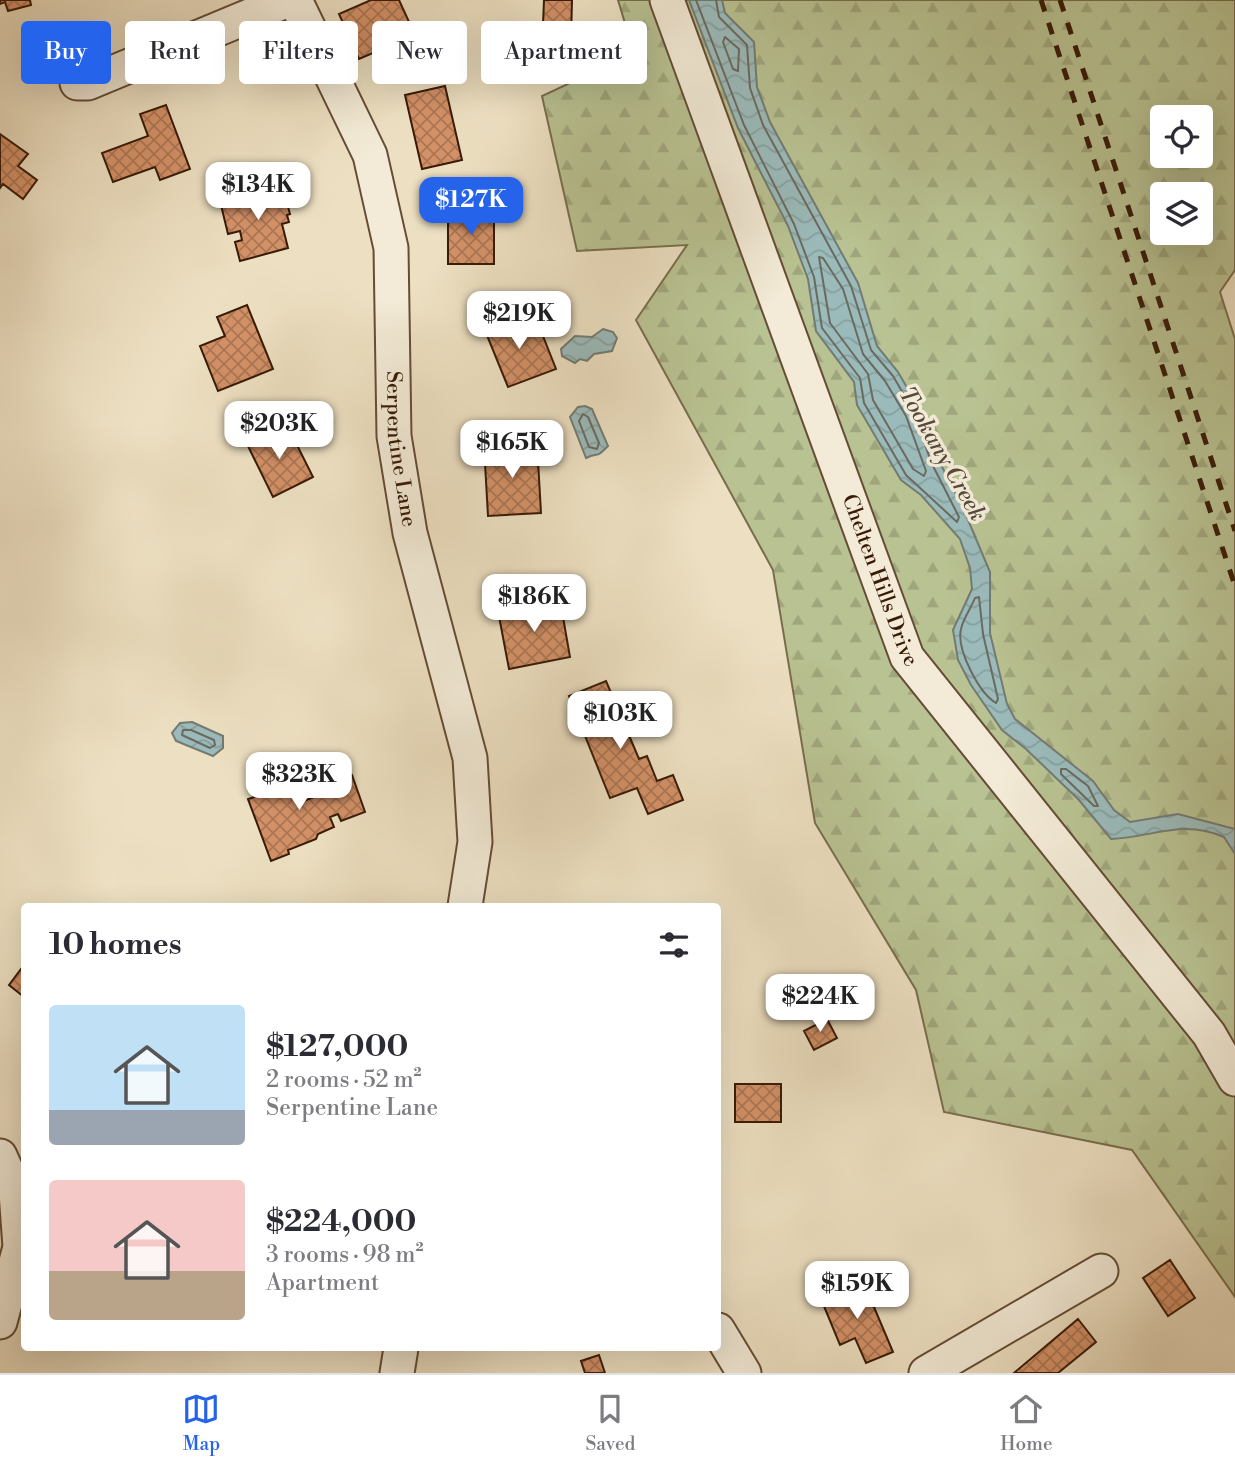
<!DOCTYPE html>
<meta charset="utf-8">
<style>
body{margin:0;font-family:"Libre Bodoni",serif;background:#f2f2f3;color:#2b2b33;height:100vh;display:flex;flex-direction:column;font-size:26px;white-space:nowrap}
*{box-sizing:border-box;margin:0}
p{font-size:23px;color:#7c7c81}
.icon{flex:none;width:38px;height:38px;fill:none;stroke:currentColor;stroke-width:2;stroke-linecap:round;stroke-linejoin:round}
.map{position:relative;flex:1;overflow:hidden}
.details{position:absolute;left:21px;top:903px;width:700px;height:448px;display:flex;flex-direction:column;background:#fff;border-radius:7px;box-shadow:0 7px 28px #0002}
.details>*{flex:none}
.hud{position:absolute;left:21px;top:21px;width:700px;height:63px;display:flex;gap:14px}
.controls{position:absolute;left:1150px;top:105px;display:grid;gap:14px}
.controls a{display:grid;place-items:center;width:63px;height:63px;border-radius:7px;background:#fff;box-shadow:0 7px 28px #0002;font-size:35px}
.price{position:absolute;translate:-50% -60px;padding:0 16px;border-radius:14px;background:#fff;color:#222;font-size:23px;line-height:46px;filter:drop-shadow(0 2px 4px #0008)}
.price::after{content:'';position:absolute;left:50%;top:42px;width:21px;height:16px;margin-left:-10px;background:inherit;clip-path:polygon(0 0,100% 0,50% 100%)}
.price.selected{background:#2563eb;color:#fff}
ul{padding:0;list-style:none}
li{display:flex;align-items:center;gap:21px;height:175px;padding:0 28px}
li span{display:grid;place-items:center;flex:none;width:196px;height:140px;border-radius:7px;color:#555}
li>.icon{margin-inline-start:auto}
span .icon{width:84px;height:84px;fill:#fffc;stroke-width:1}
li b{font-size:30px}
h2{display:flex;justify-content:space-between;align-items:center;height:84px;padding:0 28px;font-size:30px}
.pill{padding:0 24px;border-radius:7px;background:#fff;box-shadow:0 7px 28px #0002;font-size:24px;line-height:63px}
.pill.selected{background:#2563eb;color:#fff}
.tabs{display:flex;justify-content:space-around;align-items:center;height:98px;border-top:2px solid #e1e1e2;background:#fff;font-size:19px;color:#7c7c81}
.tabs a{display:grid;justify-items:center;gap:4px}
.tabs .selected{color:#2563eb}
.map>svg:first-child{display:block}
.forest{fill:url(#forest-firs);stroke:#786e4c;stroke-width:2;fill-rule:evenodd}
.water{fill:url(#water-waves);stroke:#737b73;stroke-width:2}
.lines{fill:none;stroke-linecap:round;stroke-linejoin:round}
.shore{stroke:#6a6a60;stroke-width:2}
.building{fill:url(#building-cross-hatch);stroke:#381a06;stroke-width:2}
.minor-casing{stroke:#654c35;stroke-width:37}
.minor{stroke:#f3ebd7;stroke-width:33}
.rail{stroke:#381a06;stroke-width:5;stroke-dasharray:12 12;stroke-linecap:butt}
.labels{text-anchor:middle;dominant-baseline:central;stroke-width:7;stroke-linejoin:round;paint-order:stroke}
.street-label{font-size:21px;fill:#381a06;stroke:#f3ebd7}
.water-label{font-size:23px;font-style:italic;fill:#564a3c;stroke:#f3ebd7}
</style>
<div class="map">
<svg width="1235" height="1373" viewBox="0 0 1235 1373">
<defs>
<pattern id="forest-firs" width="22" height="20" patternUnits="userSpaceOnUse" patternTransform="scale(1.75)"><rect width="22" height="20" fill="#b9c292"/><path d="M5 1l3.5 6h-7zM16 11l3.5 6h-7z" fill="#a0a67c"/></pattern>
<pattern id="water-waves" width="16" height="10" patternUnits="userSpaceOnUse" patternTransform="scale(1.75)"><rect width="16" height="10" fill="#9bbbbb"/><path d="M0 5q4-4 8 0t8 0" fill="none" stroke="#86a09f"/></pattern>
<pattern id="building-cross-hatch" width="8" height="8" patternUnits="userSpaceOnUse" patternTransform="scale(1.75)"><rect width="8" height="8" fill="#d39167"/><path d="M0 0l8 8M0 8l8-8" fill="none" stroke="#ac7653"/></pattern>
</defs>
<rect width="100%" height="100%" fill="#ede0c2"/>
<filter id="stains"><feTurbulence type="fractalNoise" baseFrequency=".00286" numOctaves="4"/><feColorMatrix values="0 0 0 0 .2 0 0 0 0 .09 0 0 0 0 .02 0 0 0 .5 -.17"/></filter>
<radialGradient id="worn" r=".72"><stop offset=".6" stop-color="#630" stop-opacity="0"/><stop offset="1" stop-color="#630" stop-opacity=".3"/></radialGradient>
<!-- forest -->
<path class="forest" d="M618 0H1235V270L1220 292 1235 339V1297L1132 1150 944 1112 916 990 815 823 773 570 636 320 687 245 577 251 542 96 634 53ZM1162 117H1200V156H1162ZM1162 194H1200V233H1162Z"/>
<!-- water -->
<path class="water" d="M689 0H722L725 13 754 42 757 87 770 122 858 283 877 346 898 372 920 410 938 459 963 508 990 572V633L1007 704 1015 719 1093 781 1114 810 1130 822 1178 814 1235 829V854L1224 837C1181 819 1155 837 1111 839L1079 800 1026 749 1002 730 971 685 958 660 953 630 972 589 970 568 960 539 921 495 901 480 857 405 854 382 816 331 808 279 788 226 738 128Z
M603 329 613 332 617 338 612 351 594 354 587 361 580 359 575 363 562 356 561 349 575 336 592 337Z
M585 406 592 409 608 446C594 460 601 451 586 458L570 417 578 407Z
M192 722 223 736V748L213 756 176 741 172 733 180 723Z"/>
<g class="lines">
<!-- shore -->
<path class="shore" d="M696 0 744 125 794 224 814 277 822 328 860 378 864 403 906 475 957 522 959 517 931 462 914 412 893 376 871 350 851 286 763 125 750 88 747 45 719 17 716 0
M725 37 739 49 738 71 733 69 723 42Z
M819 257 823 258 843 289 863 354 885 381 906 416 926 471 924 476 913 469 873 400 868 374 830 323Z
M583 414 588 417 599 443 597 449 589 447 579 421Z
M979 597 983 634 998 699 996 703C979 693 956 649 961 629 963 619 971 608 975 598Z
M191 730 214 740 215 745 210 748 182 735 183 730Z
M1061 769H1066L1088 786 1098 806H1094L1061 774Z"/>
</g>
<!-- building -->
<path class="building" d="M0 0H30L31 5 8 11 5 2 0 4Z
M371 0H399L415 35 359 59 339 14Z
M544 0H572L571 38 550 37V51H529V24H543Z
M445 86 462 160 422 169 405 95Z
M166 105 190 169 160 180 155 167 113 182 102 153 148 136 140 114Z
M0 134 28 154 18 166 37 180 23 199 3 184 0 188Z
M282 185 290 214 287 215 289 222 282 224 288 248 240 261 235 242 242 240 240 231 228 234 220 201Z
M448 210H494V264H448Z
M247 305 273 369 218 391 200 346 225 336 217 317Z
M517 314 526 337 541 331 556 369 508 387 484 328Z
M282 425 290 441 294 439 313 477 273 497 246 442Z
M537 443 541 513 488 516 484 446Z
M560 600 570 657 509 669 498 611Z
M606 681 639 759 647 756 657 781 673 775 683 800 648 814 637 788 610 798 569 696Z
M283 771 291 790 296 788 301 802 330 791 327 785 352 775 365 812 341 821 338 814 330 817 334 827 318 834 316 839 288 850 289 854 271 861 248 799 257 796 252 783Z
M24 965V997L9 985Z
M827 1019 837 1038 814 1050 804 1031Z
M735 1084H781V1122H735Z
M1170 1260 1195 1298 1168 1316 1143 1278Z
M863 1281 893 1352 866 1363 855 1338 840 1345 821 1299Z
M1078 1319 1096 1342 1058 1373H1014Z
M599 1355 605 1373H585L581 1361Z"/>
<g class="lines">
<!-- minor casing -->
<g class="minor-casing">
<g id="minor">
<path id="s1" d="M295 0 370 155 391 248 394 436 410 533 470 758 475 842 465 906"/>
<path id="s2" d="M667 0 907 657 1209 1034 1235 1079"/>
<path d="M77 83H88L288 0"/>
<path d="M0 1156 16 1192 20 1247 0 1322"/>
<path d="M718 1330 744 1373"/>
<path d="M397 1373 401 1348"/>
<path d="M926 1373 1101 1271"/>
</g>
</g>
<!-- minor -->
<use href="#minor" class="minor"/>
<!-- rail -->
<path class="rail" d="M1041 0 1235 586
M1060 0 1235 531"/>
</g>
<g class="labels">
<!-- street labels -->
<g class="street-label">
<text stroke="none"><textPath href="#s1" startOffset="469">Serpentine Lane</textPath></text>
<text stroke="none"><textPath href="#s2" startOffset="618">Chelten Hills Drive</textPath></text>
</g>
<!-- water labels -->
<g class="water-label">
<text transform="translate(942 454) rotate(60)">Tookany Creek</text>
</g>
</g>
<rect width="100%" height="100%" filter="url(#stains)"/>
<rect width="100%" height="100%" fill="url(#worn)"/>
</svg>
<div class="controls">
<a><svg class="icon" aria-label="locate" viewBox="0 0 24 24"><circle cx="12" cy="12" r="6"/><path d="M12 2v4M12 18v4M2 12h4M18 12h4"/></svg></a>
<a><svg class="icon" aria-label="layers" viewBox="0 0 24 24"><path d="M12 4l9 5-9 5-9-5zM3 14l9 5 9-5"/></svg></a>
</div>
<b class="price" style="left:258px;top:222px">$134K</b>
<b class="price selected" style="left:471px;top:237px">$127K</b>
<b class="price" style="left:519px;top:351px">$219K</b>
<b class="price" style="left:279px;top:461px">$203K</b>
<b class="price" style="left:512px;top:480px">$165K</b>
<b class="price" style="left:534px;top:634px">$186K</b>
<b class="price" style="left:620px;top:751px">$103K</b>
<b class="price" style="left:299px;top:812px">$323K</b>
<b class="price" style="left:820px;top:1034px">$224K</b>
<b class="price" style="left:857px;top:1321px">$159K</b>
<div class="hud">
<a class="pill selected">Buy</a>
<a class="pill">Rent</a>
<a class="pill">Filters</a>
<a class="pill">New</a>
<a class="pill">Apartment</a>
</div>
<section class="details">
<h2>10 homes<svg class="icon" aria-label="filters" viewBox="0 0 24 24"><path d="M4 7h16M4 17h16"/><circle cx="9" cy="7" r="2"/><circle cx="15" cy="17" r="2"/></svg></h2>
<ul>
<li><span style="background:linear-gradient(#bfe0f5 75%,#9aa5b1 0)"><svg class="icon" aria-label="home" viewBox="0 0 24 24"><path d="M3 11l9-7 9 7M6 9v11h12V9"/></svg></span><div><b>$127,000</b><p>2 rooms · 52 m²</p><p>Serpentine Lane</p></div></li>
<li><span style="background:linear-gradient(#f6c9c9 65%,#b9a48a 0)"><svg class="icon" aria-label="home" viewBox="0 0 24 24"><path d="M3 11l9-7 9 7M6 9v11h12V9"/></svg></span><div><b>$224,000</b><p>3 rooms · 98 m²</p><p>Apartment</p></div></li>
</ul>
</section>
</div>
<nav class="tabs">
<a class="selected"><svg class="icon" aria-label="map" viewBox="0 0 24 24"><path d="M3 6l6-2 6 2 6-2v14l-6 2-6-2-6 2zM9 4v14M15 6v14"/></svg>Map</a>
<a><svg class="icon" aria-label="saved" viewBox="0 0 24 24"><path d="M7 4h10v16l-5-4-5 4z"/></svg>Saved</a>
<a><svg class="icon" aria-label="home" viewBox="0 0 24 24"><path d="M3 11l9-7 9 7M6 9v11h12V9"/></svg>Home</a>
</nav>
